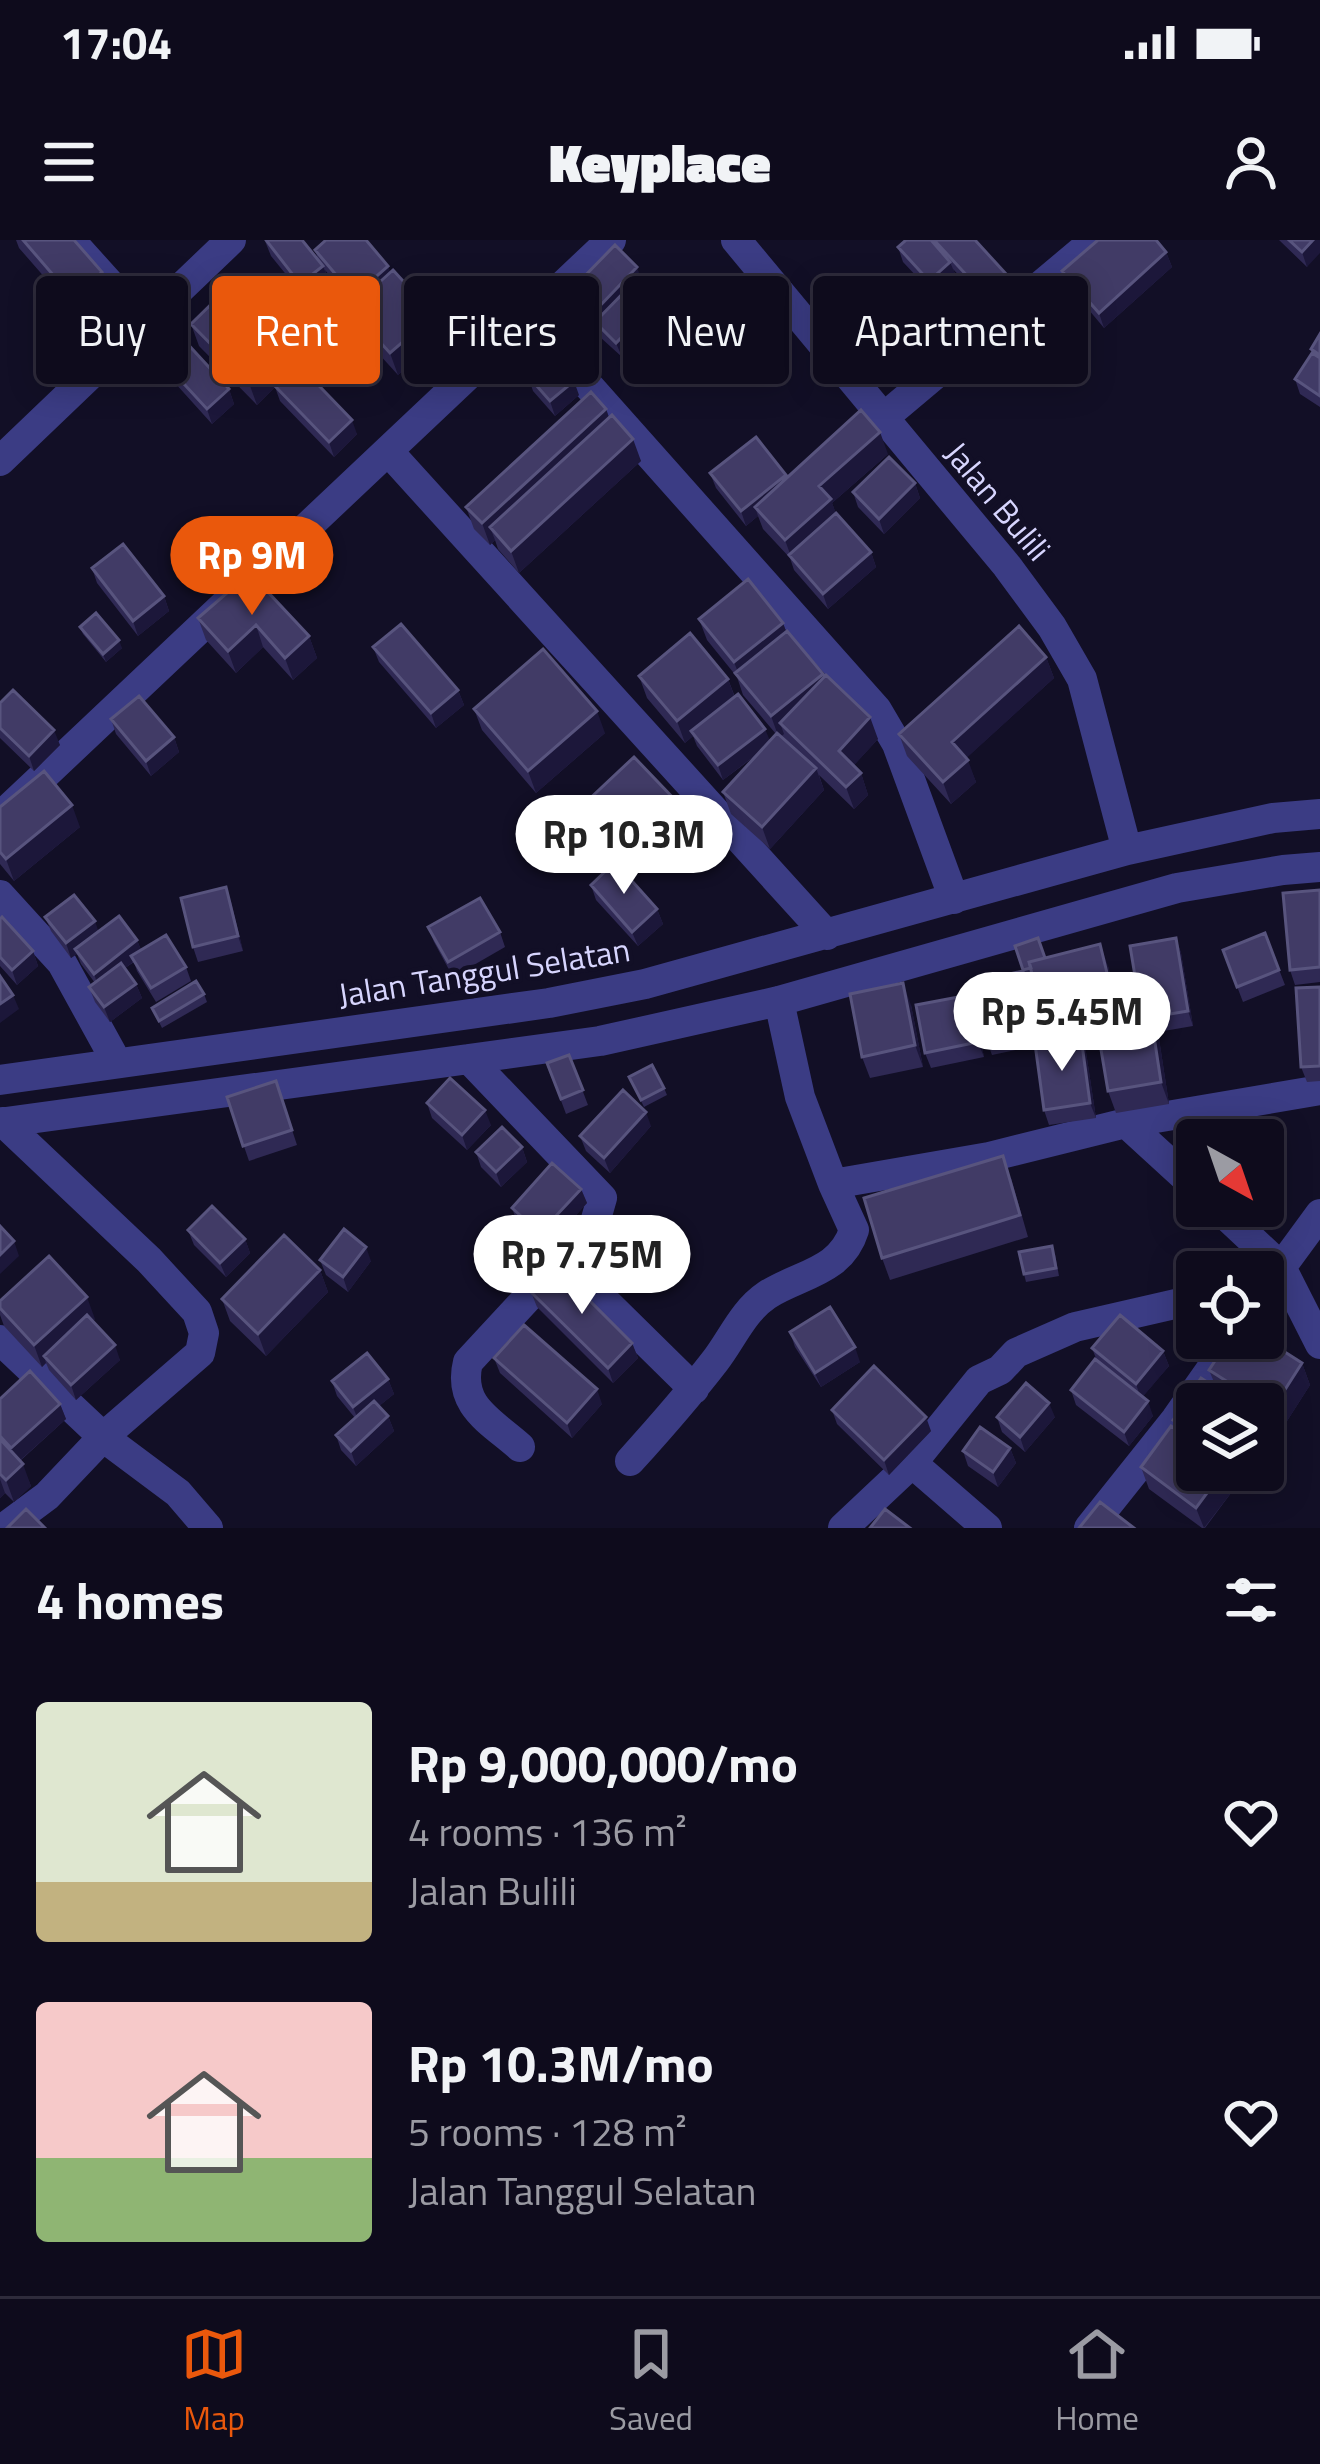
<!DOCTYPE html>
<meta charset="utf-8">
<style>
body{margin:0;font-family:"Titillium Web",sans-serif;background:#171425;color:#f1f3f6;height:100vh;display:flex;flex-direction:column;font-size:45px;white-space:nowrap}
*{box-sizing:border-box;margin:0}
p{font-size:39px;color:#9b9ba3}
.icon{flex:none;width:66px;height:66px;fill:none;stroke:currentColor;stroke-width:2;stroke-linecap:round;stroke-linejoin:round}
.map{position:relative;height:1288px;overflow:hidden}
.side{display:flex;flex-direction:column;background:#0e0b1c;flex:1}
.side>*{flex:none}
.hud{position:absolute;left:36px;top:36px;width:1248px;height:108px;display:flex;gap:24px}
.needle{width:78px;rotate:140deg}
.buttons{position:absolute;left:1176px;top:879px;display:grid;gap:24px}
.buttons a{display:grid;place-items:center;width:108px;height:108px;border-radius:12px;background:#0e0b1c;box-shadow:0 6px 30px #0003,0 0 0 3px #2e2b3b;font-size:60px}
.price{position:absolute;translate:-50% -102px;padding:0 27px;border-radius:42px;background:#fff;color:#222;font-size:39px;line-height:78px;filter:drop-shadow(0 3px 6px #0008)}
.price::after{content:'';position:absolute;left:50%;top:72px;width:36px;height:27px;margin-left:-18px;background:inherit;clip-path:polygon(0 0,100% 0,50% 100%)}
.price.current{background:#ea580c;color:#fff}
ul{padding:0;list-style:none}
li{display:flex;align-items:center;gap:36px;height:300px;padding:0 36px}
li span{display:grid;place-items:center;flex:none;width:336px;height:240px;border-radius:12px;color:#555}
li>.icon{margin-inline-start:auto}
span .icon{width:144px;height:144px;fill:#fffc;stroke-width:1}
li b{font-size:51px}
h2{display:flex;justify-content:space-between;align-items:center;height:144px;padding:0 36px;font-size:51px}
.tag{padding:0 42px;border-radius:12px;background:#0e0b1c;box-shadow:0 6px 30px #0003,0 0 0 3px #2e2b3b;font-size:42px;line-height:108px}
.tag.current{background:#ea580c;color:#fff}
.status{display:flex;justify-content:space-between;align-items:center;height:84px;padding:0 60px;background:#0e0b1c;direction:ltr}
.status svg{height:33px;fill:currentColor}
header{display:flex;justify-content:space-between;align-items:center;height:156px;padding:0 36px;background:#0e0b1c;font-size:54px;font-weight:800}
.tabs{display:flex;justify-content:space-around;align-items:center;height:168px;border-top:3px solid #2e2b3b;background:#0e0b1c;font-size:33px;color:#9b9ba3}
.tabs a{display:grid;justify-items:center;gap:6px}
.tabs .current{color:#ea580c}
.map>svg:first-child{display:block}
.lines{fill:none;stroke-linecap:round;stroke-linejoin:round}
.minor{stroke:#3b3c84;stroke-width:30}
.wall{fill:#2f2954;fill-rule:evenodd}
.shaded-wall{fill:#1c173a}
.building{fill:#413b66;stroke:#58547e;stroke-width:3}
.labels{text-anchor:middle;dominant-baseline:central;stroke-width:9;stroke-linejoin:round;paint-order:stroke}
.street-label{font-size:33px;fill:#d7d5fe;stroke:#120f26}
</style>
<div class="status"><b>17:04</b><svg viewBox="0 0 49 12"><path d="M0 12V9h3v3zM5 12V6h3v6zM10 12V3h3v9zM15 12V0h3v12zM26 1h20v11H26zM47 4h2v5h-2z"/></svg></div>
<header><svg class="icon" aria-label="menu" viewBox="0 0 24 24"><path d="M4 6h16M4 12h16M4 18h16"/></svg>Keyplace<svg class="icon" aria-label="person" viewBox="0 0 24 24"><circle cx="12" cy="8" r="4"/><path d="M4 21q1-7 8-7t8 7"/></svg></header>
<div class="map">
<svg width="1320" height="1288" viewBox="0 0 1320 1288">
<rect width="100%" height="100%" fill="#120f26"/>
<g class="lines">
<!-- minor -->
<path class="minor" d="M70 0 144 82
M736 0 1007 326 1052 387 1082 439 1127 610
M529 79 877 470 897 504 954 659
M882 179 1095 0
M388 211 827 695
M0 221 231 0
M0 577 611 0
M0 655 62 723 116 821
M779 761 800 857 833 944 989 917 1126 883 1320 850
M469 819 602 958 594 986 468 1122C457 1166 491 1181 520 1207
M0 840 549 763 645 744 1127 610 1273 578 1320 574
M3 882 149 1020 197 1072 204 1093 200 1113 103 1197 47 1256 4 1288
M0 883 600 801 779 761 1177 648 1283 630 1320 627
M1126 883 1197 948
M1216 966 1281 1027 1320 1104
M564 1021 694 1149
M1263 1052 1320 974
M0 1100 103 1197 178 1253 208 1288
M630 1221C659 1189 688 1156 715 1121 732 1099 743 1071 767 1055 800 1034 841 1032 854 990L833 944
M912 1223 987 1288
M843 1288 912 1223 979 1140 1000 1130 1016 1113 1075 1087 1197 1059
M1089 1288 1176 1179 1233 1098"/>
</g>
<!-- wall -->
<path class="wall" d="M16 0H74L110 54 81 79 19 8Z
M906 0H975L1012 49 990 69 953 29 956 36 935 56 903 22 898 7Z
M1279 0H1320L1307 27Z
M265 1 318 19 315 10 391 33 442 97 398 135 358 91 350 69 354 65 325 30 329 41 306 59 271 16Z
M1166 12 1172 27 1104 88 1068 45 1062 31Z
M642 40 660 58 666 73 622 117 600 97 595 82 598 79 579 61 574 47Z
M191 84 293 99 301 121 298 124 357 194 334 217 280 161 275 147 257 165 199 106Z
M1320 94V167L1300 154 1295 139 1312 113 1311 109Z
M150 107 229 149 234 164 212 184 156 122Z
M528 136 579 155 555 176 533 151Z
M606 169 609 178 641 221 519 333 498 309 495 300 490 305 474 289 466 267Z
M888 214 832 263 836 274 871 312 876 327 828 369 794 330 790 318 763 289 758 276 746 286 716 248 710 233 786 235 787 237Z
M915 243 920 258 884 294 858 267 853 252Z
M92 328 164 356 169 371 138 396 97 343Z
M250 333 309 396 317 418 293 440 263 407 236 433 206 400 198 378Z
M699 379 783 383 786 392 878 499 853 526 861 533 868 555 854 569 819 535 824 550 770 609 731 574 723 552 759 513 723 540 697 506 693 496 685 503 647 458 639 436 728 439 735 457 770 501 776 494 743 455 737 437 707 400Z
M80 387 122 408 106 422 83 394Z
M373 407 458 450 464 465 436 488 379 422Z
M1046 417 1054 438 966 518 976 542 951 564 907 516 899 494Z
M0 463 60 505 34 531 0 498Z
M474 469 605 493 536 553 482 490Z
M111 479 174 497 179 512 151 536 116 494Z
M583 565 685 584 634 632 591 586Z
M0 567 80 587 14 641 0 624Z
M591 645 657 669 663 684 638 706 596 660Z
M1320 650V742L1295 745 1290 730Z
M231 662 243 711 198 722 193 707Z
M45 677 137 700 141 710 186 727 191 741 156 762 137 731 134 722 125 728 136 744 142 758 110 782 95 762 89 747 95 743 81 724 77 714 71 718 51 691Z
M0 678 33 711 38 726 17 745 0 726Z
M428 687 500 692 505 707 453 737 434 702Z
M1265 693 1285 745 1243 762 1223 710Z
M1176 698 1181 713 1193 786 1158 792 1169 864 1116 873 1108 851 1098 791 1062 800 1081 797 1086 812 1096 878 1049 885 1044 870 1035 806 992 815 987 801 1023 731 1045 718 1108 726 1120 775 1141 772ZM1033 735 1044 781 1051 801 1041 803 1026 738Z
M1320 747V841L1307 842 1301 827Z
M204 754 207 762 162 788 152 768Z
M969 755 974 769 984 817 931 828 925 813Z
M911 765 923 827 870 838 862 817Z
M569 815 588 865 566 874 547 823Z
M629 837 664 848 667 855 644 867Z
M276 841 297 905 249 921 227 857Z
M427 863 491 885 467 910 432 878Z
M651 886 610 933 586 911 580 896Z
M522 907 527 922 501 947 481 927 476 912Z
M1011 938 1028 997 890 1040 882 1018Z
M581 949 587 963 546 1008 517 982 512 968Z
M188 990 245 999 250 1013 226 1037 194 1005Z
M1055 1014 1059 1036 1026 1042 1024 1034Z
M320 1020 371 1021 348 1052 326 1035Z
M320 1030 328 1052 266 1116 230 1081 222 1059Z
M531 1052 632 1103 638 1118 613 1143 537 1067Z
M0 1061 95 1079 92 1081 120 1120 76 1160 49 1130 46 1123 42 1127 4 1086 0 1075Z
M790 1092 860 1122 821 1147 795 1107Z
M1092 1108 1163 1111 1169 1126 1142 1157 1153 1176 1129 1206 1076 1165 1071 1150 1097 1121Z
M494 1118 602 1164 572 1198 500 1133Z
M1302 1123 1310 1145 1280 1192 1263 1181V1164H1197V1230H1249L1241 1241 1228 1233 1234 1249 1205 1288H1202L1149 1249 1141 1227 1178 1191 1173 1180 1216 1147 1209 1130Z
M388 1139 394 1154 379 1166 388 1176 394 1191 356 1226 341 1210 336 1195 355 1178 337 1156 332 1141Z
M0 1159 60 1164 66 1179 20 1221 31 1246 14 1262 5 1253 0 1258Z
M832 1170 931 1191 889 1235 837 1184Z
M997 1177H1055L1025 1212 1002 1192Z
M1010 1208 1016 1223 998 1247 968 1226 963 1211Z"/>
<!-- shaded-wall -->
<path class="shaded-wall" d="M1313 0H1320V13L1307 27 1302 12Z
M1166 12 1172 27 1104 88 1099 73Z
M950 22 956 36 935 56 929 41Z
M323 26 329 41 306 59 300 44Z
M388 26 394 41 359 71 354 56Z
M637 27 642 42 602 83 597 69Z
M102 32 110 54 81 79 73 58Z
M1006 34 1012 49 990 69 984 54Z
M660 58 666 73 622 117 616 103Z
M434 75 442 97 398 135 390 113Z
M293 99 301 121 257 165 249 143Z
M574 141 579 155 555 176 550 161Z
M229 149 234 164 212 184 207 169Z
M606 169 614 191 490 287 495 300 490 305 482 283Z
M352 180 357 194 334 217 329 202Z
M880 192 888 214 832 263 839 281 793 322 785 300 819 246Z
M633 199 641 221 519 333 511 311Z
M786 235 792 249 755 267 758 276 746 286 741 271Z
M915 243 920 258 884 294 879 279Z
M871 312 876 327 828 369 823 354Z
M164 356 169 371 138 396 133 381Z
M783 383 791 405 741 440 734 422Z
M256 385 263 407 236 433 228 411Z
M309 396 317 418 293 440 285 418Z
M119 400 122 408 106 422 103 414Z
M1046 417 1054 438 960 524 952 502Z
M823 434 831 456 780 483 784 494 779 498 771 476Z
M728 439 736 461 691 491 693 496 685 503 677 481Z
M458 450 464 465 436 488 431 473Z
M597 471 605 493 536 553 528 531Z
M870 477 878 499 847 533 839 511Z
M765 489 771 503 723 540 718 525Z
M54 490 60 505 34 531 29 516Z
M174 497 179 512 151 536 146 521Z
M968 520 976 542 951 564 943 542Z
M816 528 824 550 770 609 762 587Z
M861 533 868 555 854 569 846 547Z
M677 562 685 584 634 632 626 610Z
M72 565 80 587 14 641 6 619Z
M226 647 231 662 243 711 238 696Z
M657 669 663 684 638 706 632 692Z
M95 681 100 696 75 709 77 714 71 718 66 703Z
M1176 698 1181 713 1193 786 1188 771Z
M137 700 143 715 131 716 133 722 99 748 94 734Z
M1100 704 1108 726 1122 784 1114 762Z
M33 711 38 726 17 745 12 730Z
M1023 731 1029 746 1041 805 1036 790Z
M903 743 911 765 923 827 915 805Z
M136 744 142 758 110 782 104 767Z
M13 755 19 769 0 783V764Z
M969 755 974 769 984 817 978 802Z
M1150 770 1158 792 1169 864 1161 842Z
M1081 797 1086 812 1096 878 1090 863Z
M485 870 491 885 467 910 462 895Z
M646 872 651 886 610 933 604 918Z
M522 907 527 922 501 947 496 932Z
M581 949 587 963 546 1008 540 993Z
M245 999 250 1013 226 1037 220 1023Z
M14 1001 19 1016 0 1034V1015Z
M366 1007 371 1021 348 1052 343 1037Z
M320 1030 328 1052 266 1116 258 1094Z
M87 1057 95 1079 49 1121 44 1116 46 1123 42 1127 34 1105Z
M632 1103 638 1118 613 1143 608 1128Z
M115 1105 120 1120 76 1160 71 1145Z
M855 1107 860 1122 821 1147 815 1133Z
M1163 1111 1169 1126 1141 1159 1136 1144Z
M1302 1123 1310 1145 1280 1192 1272 1170Z
M388 1139 394 1154 359 1182 353 1167Z
M597 1149 602 1164 572 1198 567 1183Z
M1148 1161 1153 1176 1129 1206 1124 1192Z
M1049 1163 1055 1177 1025 1212 1020 1197Z
M60 1164 66 1179 17 1223 11 1208Z
M388 1176 394 1191 356 1226 351 1211Z
M926 1177 931 1191 889 1235 884 1220Z
M1263 1183 1269 1199 1263 1208Z
M1010 1208 1016 1223 998 1247 993 1232Z
M23 1224 31 1246 14 1262 6 1240Z
M1224 1230H1227L1234 1249 1204 1288 1196 1268Z
M1237 1230H1249L1241 1241Z
M0 1239 5 1253 0 1258Z"/>
<!-- building -->
<path class="building" d="M23 0H74L102 32 73 58Z
M266 0H302L323 26 300 44Z
M326 0H366L388 26 354 56 315 10Z
M906 0H931L950 22 929 41 898 7Z
M934 0H975L1006 34 984 54Z
M1098 0H1156L1166 12 1099 73 1062 31Z
M1289 0H1313L1302 12Z
M615 5 637 27 597 69 574 47Z
M393 30 434 75 390 113 350 69Z
M639 37 660 58 616 103 595 82Z
M236 40 293 99 249 143 191 84Z
M172 87 229 149 207 169 150 107Z
M1320 94V115L1311 109Z
M1312 113 1320 118V156L1295 139Z
M552 115 574 141 550 161 528 136Z
M298 124 352 180 329 202 275 146Z
M591 152 606 169 482 283 466 267Z
M861 170 880 192 819 246 831 259 785 300 755 267Z
M612 175 633 199 511 311 490 287Z
M756 197 786 235 741 271 710 233Z
M889 217 915 243 879 279 853 252Z
M836 273 871 312 823 354 789 315Z
M123 304 164 356 133 381 92 328Z
M250 333 309 396 285 418 256 385 228 411 198 378Z
M748 339 783 383 734 422 699 379Z
M96 373 119 400 103 414 80 387Z
M401 384 458 450 431 473 373 407Z
M1019 386 1046 417 952 502 968 520 943 542 899 494Z
M787 391 823 434 771 476 735 433Z
M690 393 728 439 677 481 639 436Z
M543 409 597 471 528 531 474 469Z
M826 435 870 477 839 511 861 533 846 547 780 483Z
M13 450 54 490 29 516 0 488V463Z
M738 454 765 489 718 525 691 491Z
M139 456 174 497 146 521 111 479Z
M777 493 816 528 762 587 723 552Z
M634 517 677 562 626 610 583 565Z
M44 531 72 565 6 619 0 612V567Z
M615 622 657 669 632 692 591 645Z
M226 647 238 696 193 707 181 658Z
M1320 650V727L1290 730 1283 653Z
M74 655 95 681 66 703 45 677Z
M480 658 500 692 448 722 428 687Z
M119 676 137 700 94 734 75 709Z
M2 677 33 711 12 730 0 717V679Z
M1265 693 1279 730 1237 747 1223 710Z
M166 695 186 727 151 748 131 716Z
M1038 698 1045 718 1029 722 1031 728 1023 730 1015 706Z
M1176 698 1188 771 1152 777 1150 770 1141 772 1130 706Z
M1100 704 1114 762 1044 781 1029 722Z
M121 723 136 744 104 767 89 747Z
M1023 731 1036 790 987 801 974 742Z
M0 736 13 755 0 764Z
M196 741 204 754 159 781 152 768Z
M903 743 915 805 862 817 850 754Z
M1320 747V826L1301 827 1296 748Z
M969 755 978 802 925 813 916 765Z
M1150 770 1161 842 1108 851 1096 780Z
M1081 797 1090 863 1044 870 1035 804Z
M569 815 583 850 561 859 547 823Z
M652 825 664 848 641 860 629 837Z
M450 838 485 870 462 895 427 863Z
M276 841 292 890 243 906 227 857Z
M623 850 646 872 604 918 580 896Z
M502 887 522 907 496 932 476 912Z
M1003 916 1020 975 882 1018 864 958Z
M552 923 581 949 540 993 512 968Z
M212 966 245 999 220 1023 188 990Z
M0 986 14 1001 0 1015Z
M344 989 366 1007 343 1037 320 1020Z
M284 995 320 1030 258 1094 222 1059Z
M1052 1006 1056 1028 1024 1034 1019 1012Z
M49 1016 87 1057 34 1105 0 1068V1061Z
M556 1027 632 1103 608 1128 531 1052Z
M830 1067 855 1107 815 1133 790 1092Z
M87 1075 115 1105 71 1145 44 1116Z
M1120 1075 1163 1111 1136 1144 1092 1108Z
M524 1085 597 1149 567 1183 494 1118Z
M1230 1098H1263L1302 1123 1272 1170 1209 1130Z
M367 1113 388 1139 353 1167 332 1141Z
M1095 1119 1148 1161 1124 1192 1071 1150Z
M874 1126 926 1177 884 1220 832 1170Z
M30 1131 60 1164 11 1208 0 1196V1159Z
M1201 1138 1241 1164H1197V1195L1173 1180Z
M1026 1143 1049 1163 1020 1197 997 1177Z
M374 1161 388 1176 351 1211 336 1195Z
M1171 1186 1197 1205V1230H1224L1196 1268 1141 1227Z
M980 1187 1010 1208 993 1232 963 1211Z
M0 1199 23 1224 6 1240 0 1234Z
M1100 1262 1134 1288H1079Z
M26 1269 45 1288H7Z
M885 1269 910 1288H870Z"/>
<g class="labels">
<!-- street labels -->
<g class="street-label">
<text transform="translate(998 261) rotate(50)">Jalan Bulili</text>
<text transform="translate(484 732) rotate(-9)">Jalan Tanggul Selatan</text>
</g>
</g>
</svg>
<div class="buttons">
<a><svg class="needle" viewBox="-14 -14 28 28"><path d="M0-13l5 13h-10z" fill="#e53935"/><path d="M0 13l5-13h-10z" fill="#9b9ba3"/></svg></a>
<a><svg class="icon" aria-label="locate" viewBox="0 0 24 24"><circle cx="12" cy="12" r="6"/><path d="M12 2v4M12 18v4M2 12h4M18 12h4"/></svg></a>
<a><svg class="icon" aria-label="layers" viewBox="0 0 24 24"><path d="M12 4l9 5-9 5-9-5zM3 14l9 5 9-5"/></svg></a>
</div>
<b class="price current" style="left:252px;top:378px">Rp 9M</b>
<b class="price" style="left:624px;top:657px">Rp 10.3M</b>
<b class="price" style="left:1062px;top:834px">Rp 5.45M</b>
<b class="price" style="left:582px;top:1077px">Rp 7.75M</b>
<div class="hud">
<a class="tag">Buy</a>
<a class="tag current">Rent</a>
<a class="tag">Filters</a>
<a class="tag">New</a>
<a class="tag">Apartment</a>
</div>
</div>
<section class="side">
<h2>4 homes<svg class="icon" aria-label="filters" viewBox="0 0 24 24"><path d="M4 7h16M4 17h16"/><circle cx="9" cy="7" r="2"/><circle cx="15" cy="17" r="2"/></svg></h2>
<ul>
<li><span style="background:linear-gradient(#dfe7d0 75%,#c2b280 0)"><svg class="icon" aria-label="home" viewBox="0 0 24 24"><path d="M3 11l9-7 9 7M6 9v11h12V9"/></svg></span><div><b>Rp 9,000,000/mo</b><p>4 rooms · 136 m²</p><p>Jalan Bulili</p></div><svg class="icon" aria-label="heart" viewBox="0 0 24 24"><path d="M12 20l-8-8c-3-5 5-10 8-4 3-6 11-1 8 4z"/></svg></li>
<li><span style="background:linear-gradient(#f6c9c9 65%,#8fb573 0)"><svg class="icon" aria-label="home" viewBox="0 0 24 24"><path d="M3 11l9-7 9 7M6 9v11h12V9"/></svg></span><div><b>Rp 10.3M/mo</b><p>5 rooms · 128 m²</p><p>Jalan Tanggul Selatan</p></div><svg class="icon" aria-label="heart" viewBox="0 0 24 24"><path d="M12 20l-8-8c-3-5 5-10 8-4 3-6 11-1 8 4z"/></svg></li>
</ul>
</section>
<nav class="tabs">
<a class="current"><svg class="icon" aria-label="map" viewBox="0 0 24 24"><path d="M3 6l6-2 6 2 6-2v14l-6 2-6-2-6 2zM9 4v14M15 6v14"/></svg>Map</a>
<a><svg class="icon" aria-label="saved" viewBox="0 0 24 24"><path d="M7 4h10v16l-5-4-5 4z"/></svg>Saved</a>
<a><svg class="icon" aria-label="home" viewBox="0 0 24 24"><path d="M3 11l9-7 9 7M6 9v11h12V9"/></svg>Home</a>
</nav>
